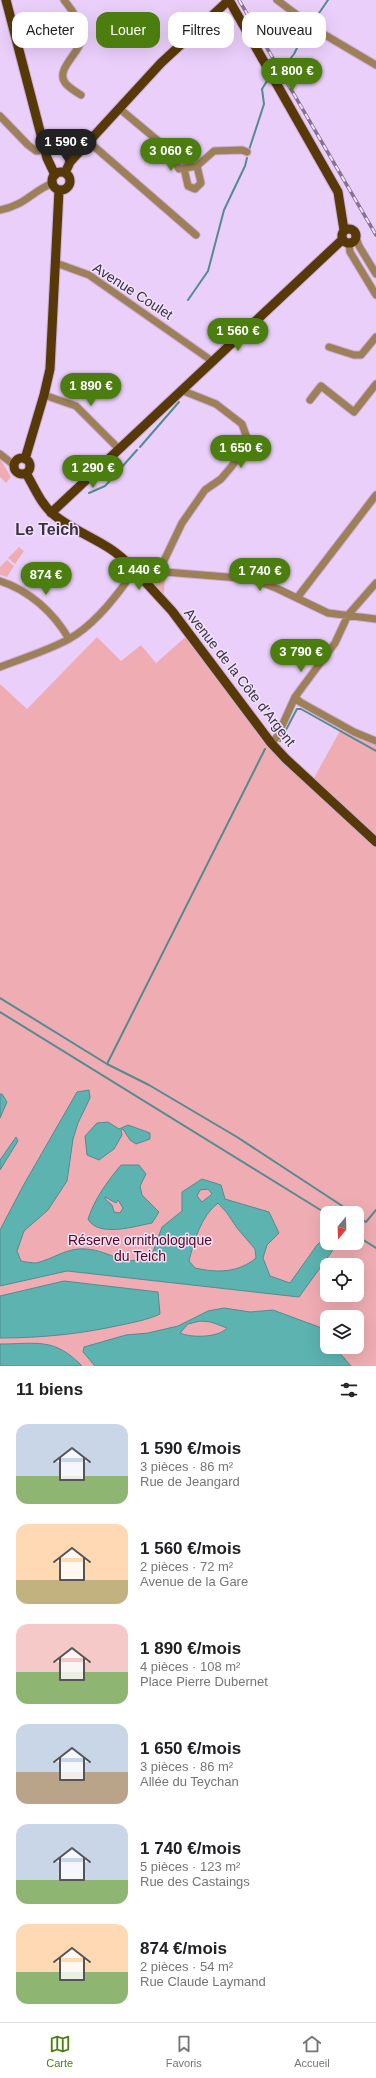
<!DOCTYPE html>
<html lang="fr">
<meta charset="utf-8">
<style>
body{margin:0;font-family:Helvetica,sans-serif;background:#f6f6f6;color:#202124;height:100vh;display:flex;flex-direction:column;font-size:15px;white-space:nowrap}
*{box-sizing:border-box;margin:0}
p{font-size:13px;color:#757577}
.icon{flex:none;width:22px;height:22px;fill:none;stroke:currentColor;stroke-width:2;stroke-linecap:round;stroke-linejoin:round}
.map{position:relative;height:1366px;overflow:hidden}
.drawer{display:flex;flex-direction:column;background:#fff;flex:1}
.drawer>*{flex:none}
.banner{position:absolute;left:12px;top:12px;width:352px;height:36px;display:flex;gap:8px}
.needle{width:26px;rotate:199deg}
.fabs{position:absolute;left:320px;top:1206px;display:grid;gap:8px}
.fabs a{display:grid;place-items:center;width:44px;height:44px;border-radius:8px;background:#fff;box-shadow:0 4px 16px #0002;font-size:20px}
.price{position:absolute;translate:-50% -34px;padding:0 9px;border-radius:14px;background:#4b7e0f;color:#fff;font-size:13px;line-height:26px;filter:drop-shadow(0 1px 2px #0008)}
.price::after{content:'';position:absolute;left:50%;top:24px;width:12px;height:9px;margin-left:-6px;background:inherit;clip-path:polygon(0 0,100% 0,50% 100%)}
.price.active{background:#222;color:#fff}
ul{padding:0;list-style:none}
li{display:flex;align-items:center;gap:12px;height:100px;padding:0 16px}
li span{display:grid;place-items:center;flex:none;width:112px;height:80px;border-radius:12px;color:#555}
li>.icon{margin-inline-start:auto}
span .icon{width:48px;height:48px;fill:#fffc;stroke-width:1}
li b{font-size:17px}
h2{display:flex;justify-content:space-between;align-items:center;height:48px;padding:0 16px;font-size:17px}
.pill{padding:0 14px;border-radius:12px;background:#fff;box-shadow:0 4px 16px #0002;font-size:14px;line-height:36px}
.pill.active{background:#4b7e0f;color:#fff}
.dock{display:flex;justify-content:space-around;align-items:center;height:56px;border-top:1px solid #e0e0e0;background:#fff;font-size:11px;color:#757577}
.dock a{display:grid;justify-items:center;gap:2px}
.dock .active{color:#4b7e0f}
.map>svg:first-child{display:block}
.green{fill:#efadb3;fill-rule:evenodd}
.water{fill:#5cb3b0;stroke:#538b90;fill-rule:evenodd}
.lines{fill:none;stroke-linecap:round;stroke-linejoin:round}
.stream{stroke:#538b90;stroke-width:2}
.minor-casing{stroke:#c8afd7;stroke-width:9}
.major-casing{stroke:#c8afd7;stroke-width:11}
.minor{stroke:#9d7f58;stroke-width:7}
.major{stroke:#573807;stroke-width:9}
.rail-casing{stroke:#867292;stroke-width:3.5}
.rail{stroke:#f0e3f9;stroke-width:2;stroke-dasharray:6;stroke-linecap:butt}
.labels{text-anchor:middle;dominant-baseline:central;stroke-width:3;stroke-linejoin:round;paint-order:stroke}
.street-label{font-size:14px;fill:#3d2f45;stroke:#f0e3f9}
.park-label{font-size:14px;fill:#5a061e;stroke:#f0e3f9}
.quarter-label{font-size:16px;font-weight:bold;fill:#3d2f45;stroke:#f0e3f9}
</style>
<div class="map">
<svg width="376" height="1366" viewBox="0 0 376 1366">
<rect width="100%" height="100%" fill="#ebcffb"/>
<!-- green -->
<path class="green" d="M0 459 11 477 6 483 0 477Z
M19 547 24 551 15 564 8 558Z
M7 560 14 566 7 577 0 575V567Z
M149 574 165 575 164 594 147 576Z
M190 633 276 743 314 778 342 727 376 744V1366H0V684L27 709 97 637 121 661 141 645 156 663ZM327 1213H357V1243H327ZM327 1265H357V1295H327ZM327 1317H357V1347H327Z"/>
<!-- water -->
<path class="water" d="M89 1090 90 1098 78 1123 73 1139 67 1181 48 1210 24 1231 17 1251 21 1261C26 1262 32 1263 36 1263 54 1259 67 1247 86 1249 113 1251 121 1268 151 1257L162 1227 182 1211V1192L202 1179 221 1185 225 1199 269 1212 279 1233 267 1245 263 1258 270 1276 290 1283 317 1245 327 1236V1243H338L299 1297 67 1271 0 1286V1230L23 1186 77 1092ZM208 1189 212 1194 202 1202 197 1196 200 1190ZM218 1203 227 1213 237 1228 255 1249 256 1258C238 1273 217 1273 195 1268L189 1261C194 1241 201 1216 218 1203Z
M0 1094H2L7 1102 0 1118Z
M108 1122 119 1129 128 1125 150 1133V1139L136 1144 130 1140 123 1129 121 1130 122 1135 114 1149 99 1160 87 1155 85 1136 97 1123Z
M16 1137 18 1141 0 1170V1160Z
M121 1165H139L146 1174 140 1186 142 1195 159 1212 152 1223C136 1226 98 1238 88 1219 95 1198 107 1182 121 1165ZM105 1197 116 1203 118 1200 123 1208 120 1213 114 1212 112 1205 105 1199Z
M64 1281 158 1292 160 1314C147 1320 135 1322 121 1325 81 1334 41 1338 0 1338V1296Z
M224 1308 250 1312 273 1310 327 1330V1347H337L338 1351 351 1366H95L83 1352 84 1347 126 1335 148 1333 178 1326 208 1311ZM200 1321 211 1322 227 1328C218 1338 191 1338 180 1333L188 1324Z
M0 1344C37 1344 54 1337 82 1366H0Z"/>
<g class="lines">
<!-- stream -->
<path class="stream" d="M315 19 328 0
M287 63 294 54 307 28
M249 150 264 104 262 89 267 81
M188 300 208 271 224 210 245 166 247 158
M140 447 179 402
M121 468 137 450
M89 493 105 486 117 473
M280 741 297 709H301L376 751
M0 998 107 1064 149 1085 237 1137 353 1213
M0 1012 327 1214
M107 1064 265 749
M357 1216 366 1222 376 1210
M357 1236 376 1248"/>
<!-- minor casing -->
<g class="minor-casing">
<path id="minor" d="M64 0C72 10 81 22 82 35 83 52 53 69 66 84 70 88 76 92 81 95
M277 0 320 32 376 65
M120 109 169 150 179 169 197 166 214 151 242 150 247 152
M0 116 28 145 36 151 44 150
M89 142 196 235
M184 168 188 186 195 189 201 183 197 166
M0 210C26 205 32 191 53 183
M355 235 359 246 376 274
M349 243 350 252 376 295
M56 263 89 275 212 361
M329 347 354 355H361L376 337
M44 395 76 406 119 449
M310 400 321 386 354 412 376 384
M0 454 14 465
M140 570 252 579 276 588 328 613 376 619
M159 571 182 523 205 490 221 479 232 466 243 449 247 438 242 424 216 404 181 390
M0 581C29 590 54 613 69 639
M297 598 376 495
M0 667C23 658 47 651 69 639 94 625 116 597 131 575
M295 697 300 702 354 732 376 741
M271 743 277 737 295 697 335 643 348 615 376 583"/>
</g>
<!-- major casing -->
<g class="major-casing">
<path id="major" d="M6 0 47 158 55 175
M52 181a9 9 0 1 1 18 0a9 9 0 1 1-18 0Z
M65 173 70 162 161 63 229 0 338 192 344 230
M342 236a7 7 0 1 1 14 0a7 7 0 1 1-14 0Z
M14 466a8 8 0 1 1 16 0a8 8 0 1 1-16 0Z
M25 459 44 395 50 369 59 190
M26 473C34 487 41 504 53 514 76 534 110 542 130 566
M51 513 343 239
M128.5 570a5.5 5.5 0 1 1 11 0a5.5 5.5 0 1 1-11 0Z
M138 574 172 611 271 743 286 759 376 842"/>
</g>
<!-- minor -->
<use href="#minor" class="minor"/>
<!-- major -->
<use href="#major" class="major"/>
<!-- rail casing -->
<g class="rail-casing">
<path id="rail" d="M239 0 376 235"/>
</g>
<!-- rail -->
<use href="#rail" class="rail"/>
</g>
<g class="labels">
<!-- street labels -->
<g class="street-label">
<text transform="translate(133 291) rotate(33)">Avenue Coulet</text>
<text transform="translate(240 677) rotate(52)">Avenue de la Côte d'Argent</text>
</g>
<!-- park labels -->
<g class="park-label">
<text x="140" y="1240">Réserve ornithologique<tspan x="140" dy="16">du Teich</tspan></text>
</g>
<!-- quarter labels -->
<g class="quarter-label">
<text x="47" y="529">Le Teich</text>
</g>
</g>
</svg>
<div class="fabs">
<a><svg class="needle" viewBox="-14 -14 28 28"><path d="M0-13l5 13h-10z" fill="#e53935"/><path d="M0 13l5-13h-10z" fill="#757577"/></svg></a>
<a><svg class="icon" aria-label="locate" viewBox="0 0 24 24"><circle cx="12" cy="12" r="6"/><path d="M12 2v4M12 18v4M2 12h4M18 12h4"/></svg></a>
<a><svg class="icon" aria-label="layers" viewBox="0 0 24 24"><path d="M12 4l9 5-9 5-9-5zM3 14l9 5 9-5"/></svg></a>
</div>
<b class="price" style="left:292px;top:92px">1 800 €</b>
<b class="price active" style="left:66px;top:163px">1 590 €</b>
<b class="price" style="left:171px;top:172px">3 060 €</b>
<b class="price" style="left:238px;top:352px">1 560 €</b>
<b class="price" style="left:91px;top:407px">1 890 €</b>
<b class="price" style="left:241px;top:469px">1 650 €</b>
<b class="price" style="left:93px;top:489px">1 290 €</b>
<b class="price" style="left:139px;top:591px">1 440 €</b>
<b class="price" style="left:260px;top:592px">1 740 €</b>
<b class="price" style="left:46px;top:596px">874 €</b>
<b class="price" style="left:301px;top:673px">3 790 €</b>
<div class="banner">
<a class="pill">Acheter</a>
<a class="pill active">Louer</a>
<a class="pill">Filtres</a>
<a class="pill">Nouveau</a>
</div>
</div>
<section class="drawer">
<h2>11 biens<svg class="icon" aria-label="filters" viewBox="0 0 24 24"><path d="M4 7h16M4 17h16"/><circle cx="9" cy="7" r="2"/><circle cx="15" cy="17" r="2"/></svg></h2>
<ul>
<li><span style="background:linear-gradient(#c9d6e8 65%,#8fb573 0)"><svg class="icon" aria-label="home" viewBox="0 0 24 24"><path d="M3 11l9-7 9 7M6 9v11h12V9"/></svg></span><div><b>1 590 €/mois</b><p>3 pièces · 86 m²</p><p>Rue de Jeangard</p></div></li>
<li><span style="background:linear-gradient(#ffd9b3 70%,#c2b280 0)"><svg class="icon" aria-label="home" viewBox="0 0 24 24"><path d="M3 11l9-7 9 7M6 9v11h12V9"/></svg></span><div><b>1 560 €/mois</b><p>2 pièces · 72 m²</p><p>Avenue de la Gare</p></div></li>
<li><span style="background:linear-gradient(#f6c9c9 60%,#8fb573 0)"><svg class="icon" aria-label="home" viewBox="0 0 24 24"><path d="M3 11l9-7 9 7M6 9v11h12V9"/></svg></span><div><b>1 890 €/mois</b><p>4 pièces · 108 m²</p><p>Place Pierre Dubernet</p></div></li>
<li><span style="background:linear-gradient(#c9d6e8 60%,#b9a48a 0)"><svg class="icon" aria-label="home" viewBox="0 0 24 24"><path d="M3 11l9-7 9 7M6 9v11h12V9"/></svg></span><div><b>1 650 €/mois</b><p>3 pièces · 86 m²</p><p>Allée du Teychan</p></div></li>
<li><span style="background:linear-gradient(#c9d6e8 70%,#8fb573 0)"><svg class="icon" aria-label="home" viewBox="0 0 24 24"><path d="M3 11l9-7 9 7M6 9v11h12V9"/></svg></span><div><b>1 740 €/mois</b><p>5 pièces · 123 m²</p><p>Rue des Castaings</p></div></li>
<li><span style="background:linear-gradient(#ffd9b3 60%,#8fb573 0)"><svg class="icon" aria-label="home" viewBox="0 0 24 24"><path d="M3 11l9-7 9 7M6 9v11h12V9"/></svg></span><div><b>874 €/mois</b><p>2 pièces · 54 m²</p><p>Rue Claude Laymand</p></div></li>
</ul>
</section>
<nav class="dock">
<a class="active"><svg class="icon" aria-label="map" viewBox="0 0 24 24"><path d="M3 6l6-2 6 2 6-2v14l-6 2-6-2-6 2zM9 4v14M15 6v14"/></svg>Carte</a>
<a><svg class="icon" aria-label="saved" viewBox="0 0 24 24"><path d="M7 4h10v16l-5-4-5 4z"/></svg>Favoris</a>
<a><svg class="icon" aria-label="home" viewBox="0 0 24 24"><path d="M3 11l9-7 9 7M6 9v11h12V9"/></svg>Accueil</a>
</nav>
